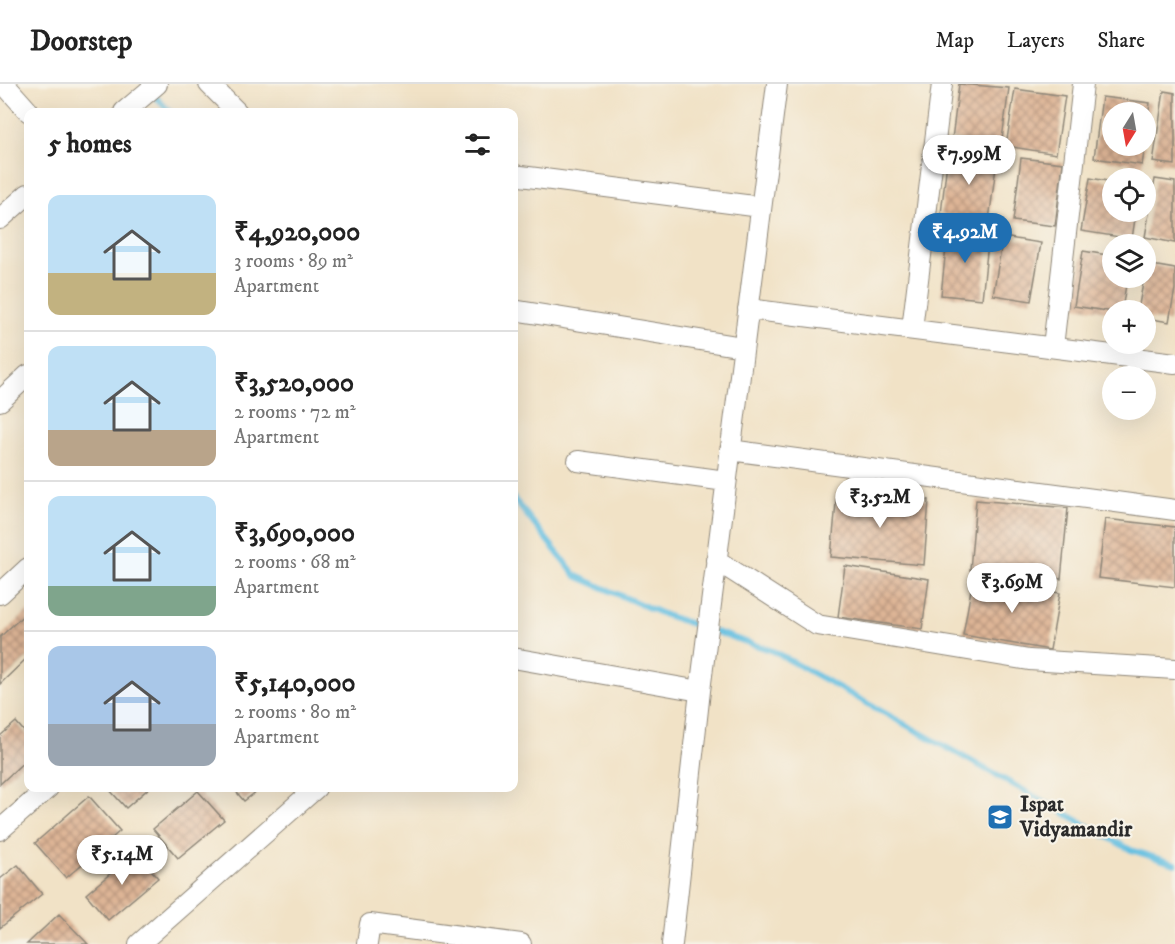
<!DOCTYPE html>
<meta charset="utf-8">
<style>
body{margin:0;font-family:"IM FELL DW Pica",serif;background:#f2f2f2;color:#222;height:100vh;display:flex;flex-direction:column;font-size:22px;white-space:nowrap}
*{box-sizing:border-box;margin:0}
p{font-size:20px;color:#767676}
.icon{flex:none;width:33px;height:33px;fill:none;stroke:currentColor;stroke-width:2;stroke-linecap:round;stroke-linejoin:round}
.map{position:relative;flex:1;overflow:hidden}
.details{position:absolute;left:24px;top:24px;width:494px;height:684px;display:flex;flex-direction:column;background:#fff;border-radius:12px;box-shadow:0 6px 24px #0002}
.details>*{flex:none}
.needle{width:39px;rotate:191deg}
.controls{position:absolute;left:1102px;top:18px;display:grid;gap:12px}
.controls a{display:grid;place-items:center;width:54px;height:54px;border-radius:50%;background:#fff;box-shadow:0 6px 24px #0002;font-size:30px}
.price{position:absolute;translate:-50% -51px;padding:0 14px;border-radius:21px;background:#fff;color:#222;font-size:20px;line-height:39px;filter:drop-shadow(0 2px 3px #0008)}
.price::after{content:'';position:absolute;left:50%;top:36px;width:18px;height:14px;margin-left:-9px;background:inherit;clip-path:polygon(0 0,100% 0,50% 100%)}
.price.current{background:#1f6fb2;color:#fff}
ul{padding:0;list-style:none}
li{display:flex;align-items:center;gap:18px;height:150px;padding:0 24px}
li+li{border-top:2px solid #e0e0e0}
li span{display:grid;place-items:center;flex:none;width:168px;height:120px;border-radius:12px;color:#555}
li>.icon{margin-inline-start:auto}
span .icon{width:72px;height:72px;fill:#fffc;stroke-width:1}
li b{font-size:26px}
h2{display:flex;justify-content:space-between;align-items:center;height:72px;padding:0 24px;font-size:26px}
header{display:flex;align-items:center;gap:36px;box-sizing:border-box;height:84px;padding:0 30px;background:#fff;border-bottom:2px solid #e0e0e0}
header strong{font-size:28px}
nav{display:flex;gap:33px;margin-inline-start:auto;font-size:21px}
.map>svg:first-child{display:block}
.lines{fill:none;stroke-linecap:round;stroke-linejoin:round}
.stream{stroke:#63bfe1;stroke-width:6}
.building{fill:url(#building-cross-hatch)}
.minor-casing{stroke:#8e8678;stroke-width:22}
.minor{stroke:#fff;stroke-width:20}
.labels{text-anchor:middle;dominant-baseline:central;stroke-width:4.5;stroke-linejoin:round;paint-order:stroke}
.poi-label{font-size:22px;font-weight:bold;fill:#2b2b2b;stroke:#f7f3e8;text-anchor:start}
</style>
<header>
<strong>Doorstep</strong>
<nav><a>Map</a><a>Layers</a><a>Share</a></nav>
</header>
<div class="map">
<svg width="1175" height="860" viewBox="0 0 1175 860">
<defs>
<pattern id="building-cross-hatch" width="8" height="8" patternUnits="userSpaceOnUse" patternTransform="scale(1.5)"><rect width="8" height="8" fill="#deb596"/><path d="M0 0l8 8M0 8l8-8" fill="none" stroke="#b4937b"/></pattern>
</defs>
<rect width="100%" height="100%" fill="#f7f3e8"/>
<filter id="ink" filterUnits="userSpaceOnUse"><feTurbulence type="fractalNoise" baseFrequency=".0167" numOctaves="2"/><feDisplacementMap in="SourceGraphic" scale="12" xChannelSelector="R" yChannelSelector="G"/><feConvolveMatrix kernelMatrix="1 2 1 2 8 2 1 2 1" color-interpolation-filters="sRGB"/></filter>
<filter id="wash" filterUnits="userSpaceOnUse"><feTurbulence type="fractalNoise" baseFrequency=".008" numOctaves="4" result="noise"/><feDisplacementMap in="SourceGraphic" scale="24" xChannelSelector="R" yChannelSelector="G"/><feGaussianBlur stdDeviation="1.35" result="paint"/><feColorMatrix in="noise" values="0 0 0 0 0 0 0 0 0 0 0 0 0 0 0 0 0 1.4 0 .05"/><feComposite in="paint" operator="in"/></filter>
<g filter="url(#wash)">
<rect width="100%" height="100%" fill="#f1e2c6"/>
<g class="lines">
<!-- stream -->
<path class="stream" d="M152 9 170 28
M513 414 576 492 665 531 773 567 1131 766 1175 780"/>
</g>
<g id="blocks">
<!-- building -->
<path class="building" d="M959 0 1009 4 1001 62 952 55Z
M1015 5 1065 12 1056 70 1006 62Z
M1164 7 1175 9V81L1153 78Z
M1102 13 1150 19 1147 41 1146 28H1113V62H1145L1142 81 1094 74Z
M948 69 997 75 989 136 941 130Z
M1021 74 1063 79 1055 142 1013 137Z
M1090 94 1113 98V128H1136L1132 155 1081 147Z
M1155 95 1175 98V159L1145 153Z
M948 145 989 150 982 215 941 211Z
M1003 153 1041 159 1031 217 993 211Z
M1083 167 1113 172V194H1127L1122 226 1113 228 1074 222Z
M1146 180 1175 185V205L1169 238 1146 234V226H1138L1144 194H1146Z
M837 408 929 416 924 481 831 473Z
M976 416 1068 424 1061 495 970 486Z
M1105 435 1175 443V503L1098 494Z
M845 482 929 495 922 545 838 533Z
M973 494 1060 509 1050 566 963 551Z
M28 527V573L0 600V553Z
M16 638 28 652V674L0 700V652Z
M108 704H149L126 724Z
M233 704H261L244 717Z
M198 707 224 736 178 774 153 745Z
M89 712 120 747 66 794 35 759Z
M136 768 158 794 108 836 86 810Z
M18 781 42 810 0 844V795Z
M59 830 88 860H27Z"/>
</g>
</g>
<g filter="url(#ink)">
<use href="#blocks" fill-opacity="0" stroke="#8e8678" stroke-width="1.5"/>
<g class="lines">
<!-- minor casing -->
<g class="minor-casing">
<path id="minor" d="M4 0 29 28
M209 0 237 28
M124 28 157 0
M513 91 761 123
M0 135 28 110
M748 225 1175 279
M513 226 743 263
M912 245 942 0
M1053 263 1083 0
M0 317 28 291
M730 366 1175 426
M578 377 726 397
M716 476 817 541 1029 576 1175 585
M0 510 28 484
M513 574 700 607
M0 746 48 704
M139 860 316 704
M367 860 370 840 521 860
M672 860 700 607 777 0"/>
</g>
<!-- minor -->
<use href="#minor" class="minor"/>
</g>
</g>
<!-- icons -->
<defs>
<g id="university-square" transform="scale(1.35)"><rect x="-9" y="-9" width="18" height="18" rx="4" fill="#1f6fb2" stroke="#f7f3e8"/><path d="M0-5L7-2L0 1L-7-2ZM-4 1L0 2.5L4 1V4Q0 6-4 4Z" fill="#fff"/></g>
</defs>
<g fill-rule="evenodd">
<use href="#university-square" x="1000" y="733"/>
</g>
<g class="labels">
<!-- poi labels -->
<g class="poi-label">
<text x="1020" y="720">Ispat<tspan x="1020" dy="25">Vidyamandir</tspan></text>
</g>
</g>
</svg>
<div class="controls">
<a><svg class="needle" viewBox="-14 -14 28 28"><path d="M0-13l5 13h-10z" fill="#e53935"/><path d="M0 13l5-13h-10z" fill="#767676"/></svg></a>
<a><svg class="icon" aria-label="locate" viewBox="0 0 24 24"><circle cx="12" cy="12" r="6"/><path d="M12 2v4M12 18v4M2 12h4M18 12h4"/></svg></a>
<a><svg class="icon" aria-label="layers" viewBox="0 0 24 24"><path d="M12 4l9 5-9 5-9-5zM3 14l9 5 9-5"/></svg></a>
<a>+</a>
<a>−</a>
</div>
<b class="price" style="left:969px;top:102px">₹7.99M</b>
<b class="price current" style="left:965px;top:180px">₹4.92M</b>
<b class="price" style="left:880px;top:445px">₹3.52M</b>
<b class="price" style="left:1012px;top:530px">₹3.69M</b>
<b class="price" style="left:122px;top:802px">₹5.14M</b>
<section class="details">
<h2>5 homes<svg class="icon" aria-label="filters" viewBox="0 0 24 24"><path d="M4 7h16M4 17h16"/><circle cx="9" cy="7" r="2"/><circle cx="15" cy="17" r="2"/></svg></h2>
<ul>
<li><span style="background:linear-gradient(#bfe0f5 65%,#c2b280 0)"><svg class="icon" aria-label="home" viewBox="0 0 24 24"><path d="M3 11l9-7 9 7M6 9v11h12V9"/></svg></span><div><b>₹4,920,000</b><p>3 rooms · 89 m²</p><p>Apartment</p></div></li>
<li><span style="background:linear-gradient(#bfe0f5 70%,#b9a48a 0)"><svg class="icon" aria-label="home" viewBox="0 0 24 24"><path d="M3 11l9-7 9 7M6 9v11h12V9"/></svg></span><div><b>₹3,520,000</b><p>2 rooms · 72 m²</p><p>Apartment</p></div></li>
<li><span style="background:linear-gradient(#bfe0f5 75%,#7fa58c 0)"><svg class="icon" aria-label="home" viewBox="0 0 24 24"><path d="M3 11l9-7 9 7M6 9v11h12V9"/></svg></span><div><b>₹3,690,000</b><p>2 rooms · 68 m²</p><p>Apartment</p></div></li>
<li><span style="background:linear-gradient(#a9c7e8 65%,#9aa5b1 0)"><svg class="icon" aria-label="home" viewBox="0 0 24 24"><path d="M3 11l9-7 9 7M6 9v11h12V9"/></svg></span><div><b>₹5,140,000</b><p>2 rooms · 80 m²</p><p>Apartment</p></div></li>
</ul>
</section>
</div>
